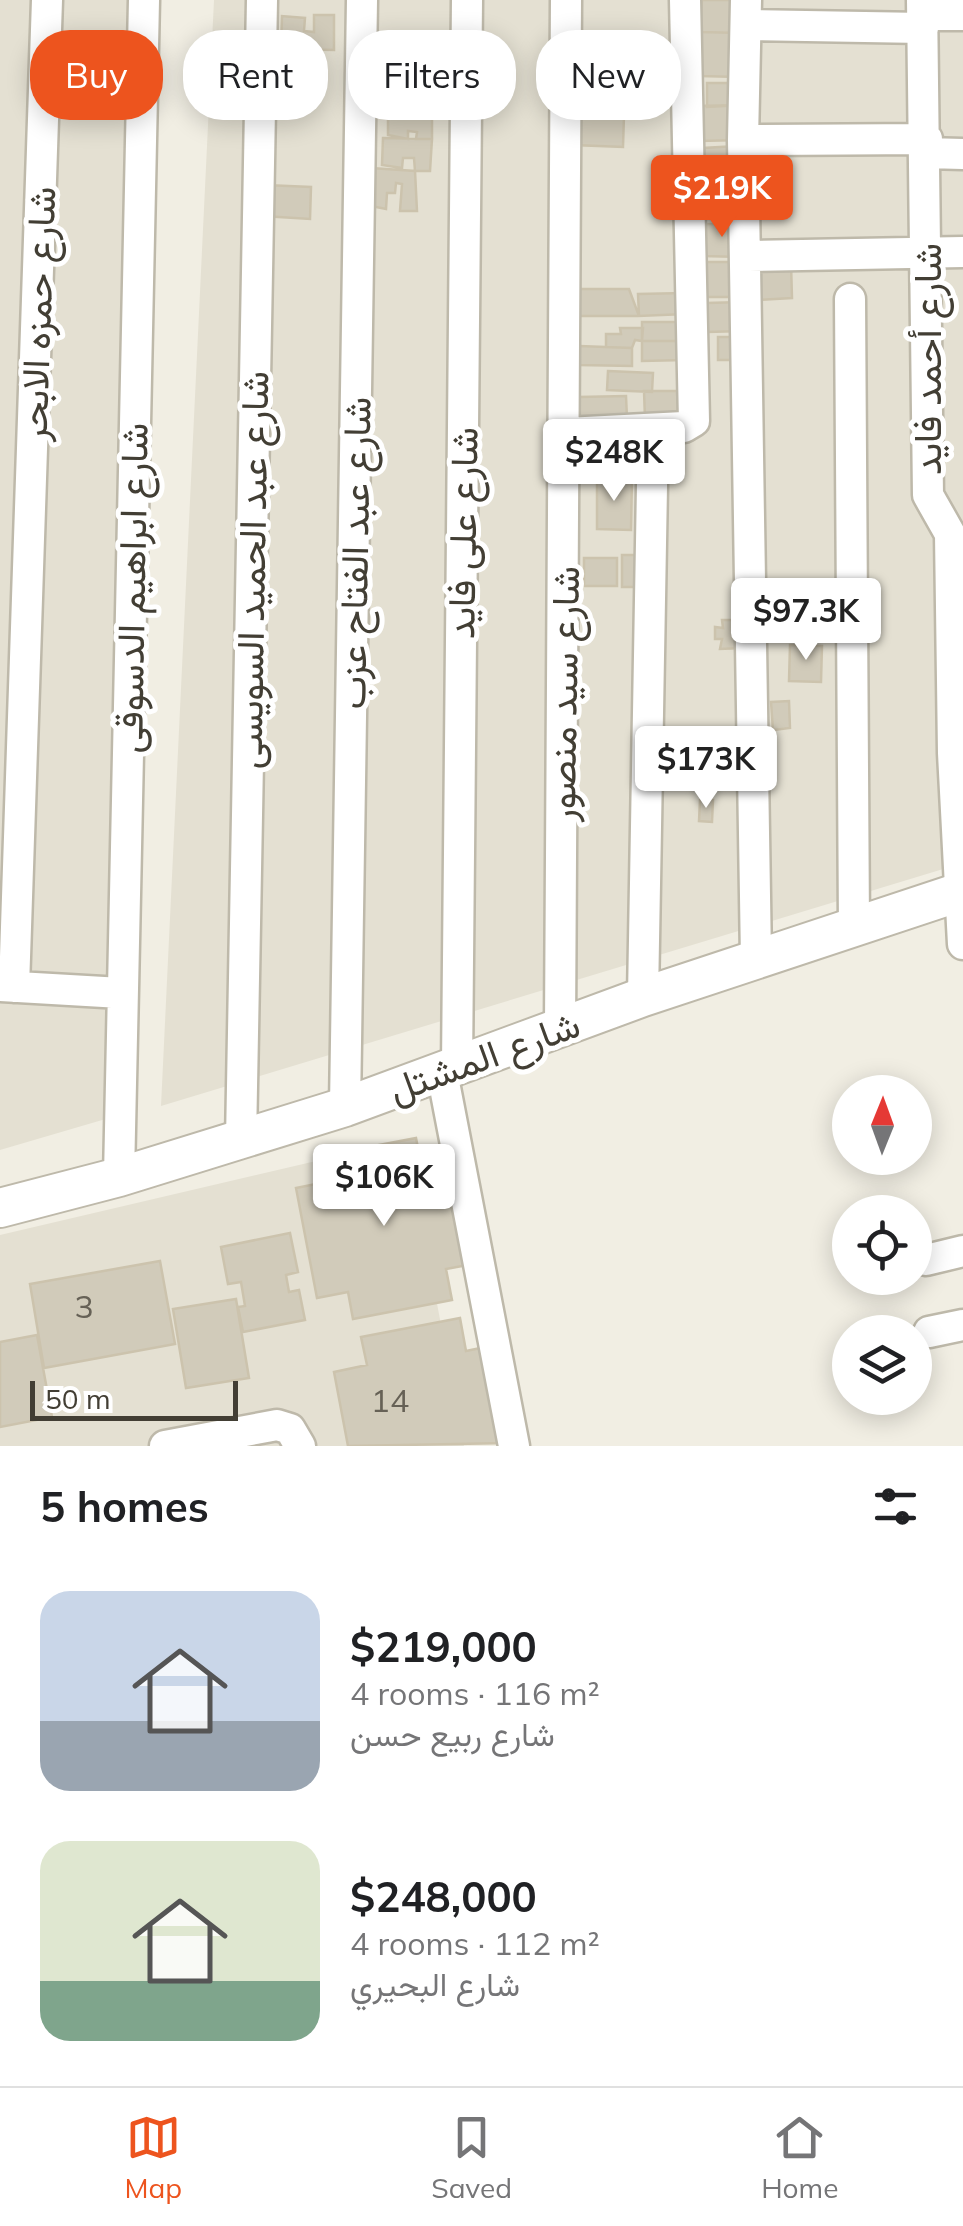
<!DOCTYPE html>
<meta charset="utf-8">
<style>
body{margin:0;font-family:Mulish,Vazirmatn,sans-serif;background:#f2f2f2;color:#202124;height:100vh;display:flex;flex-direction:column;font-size:38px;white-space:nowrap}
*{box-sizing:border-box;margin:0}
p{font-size:32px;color:#757577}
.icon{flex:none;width:55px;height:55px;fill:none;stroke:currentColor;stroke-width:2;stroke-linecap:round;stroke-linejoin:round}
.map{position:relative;height:1446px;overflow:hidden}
.panel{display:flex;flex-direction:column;background:#fff;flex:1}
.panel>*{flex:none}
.hud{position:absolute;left:30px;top:30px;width:905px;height:90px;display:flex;gap:20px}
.needle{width:65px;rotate:1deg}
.controls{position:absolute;left:832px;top:1075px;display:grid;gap:20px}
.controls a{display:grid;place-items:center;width:100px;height:100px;border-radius:50%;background:#fff;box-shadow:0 5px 25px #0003;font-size:50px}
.scale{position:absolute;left:30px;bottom:25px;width:208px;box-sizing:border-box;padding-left:10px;border:5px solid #423e34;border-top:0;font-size:28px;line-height:35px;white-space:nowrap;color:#423e34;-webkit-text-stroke:8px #fff;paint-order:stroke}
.price{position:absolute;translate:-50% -85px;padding:0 22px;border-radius:10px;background:#fff;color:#222;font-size:32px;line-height:65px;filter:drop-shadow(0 2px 5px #0008)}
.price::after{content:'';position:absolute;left:50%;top:60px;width:30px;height:22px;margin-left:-15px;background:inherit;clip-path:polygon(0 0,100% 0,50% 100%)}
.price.active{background:#ed541e;color:#fff}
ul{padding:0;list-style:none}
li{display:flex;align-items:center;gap:30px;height:250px;padding:0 40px}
li span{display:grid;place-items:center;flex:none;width:280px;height:200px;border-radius:30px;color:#555}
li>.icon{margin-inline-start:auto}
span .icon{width:120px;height:120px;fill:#fffc;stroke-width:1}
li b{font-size:42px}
h2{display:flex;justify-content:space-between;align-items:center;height:120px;padding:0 40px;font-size:42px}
.chip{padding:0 35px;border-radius:40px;background:#fff;box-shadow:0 5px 25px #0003;font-size:35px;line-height:90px}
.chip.active{background:#ed541e;color:#fff}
.menu{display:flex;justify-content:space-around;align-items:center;height:140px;border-top:2px solid #e0e0e0;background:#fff;font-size:28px;color:#757577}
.menu a{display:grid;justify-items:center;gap:5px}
.menu .active{color:#ed541e}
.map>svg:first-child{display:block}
.residential{fill:#e4e0d2}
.building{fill:#d1cbba;stroke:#ccc3ad;stroke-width:2.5}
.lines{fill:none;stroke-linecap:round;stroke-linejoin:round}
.minor-casing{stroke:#beb9aa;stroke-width:35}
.tertiary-casing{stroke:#beb9aa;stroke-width:42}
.minor{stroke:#fff;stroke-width:30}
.tertiary{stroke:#fff;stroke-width:38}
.labels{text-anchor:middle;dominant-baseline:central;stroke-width:10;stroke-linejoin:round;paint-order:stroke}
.number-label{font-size:32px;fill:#666156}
.street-label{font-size:38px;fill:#423e34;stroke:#fff}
</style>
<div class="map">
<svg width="963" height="1446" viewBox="0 0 963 1446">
<rect width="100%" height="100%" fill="#f1eee3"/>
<!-- residential -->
<path class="residential" d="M0 0H153L109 1118 0 1150Z
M214 0H963V863L161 1106Z
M406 1140 464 1446H0V1235Z"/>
<!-- building -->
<path class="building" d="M702 0H739V33L700 32Z
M314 15H334V50L281 49 282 16 305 18 304 31 314 32Z
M700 32 739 33 738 77 700 76Z
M573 36H618V68H573Z
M638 50 679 51V63H638Z
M639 68H680V84H639Z
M707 83H741L742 105 707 107Z
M742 105 743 140 699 141 698 106Z
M388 112 432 113V139H416L417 132 408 131V139L388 135Z
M574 114 624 115 623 147 573 145Z
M383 138 432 139 430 171H415L414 158H403L402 168 382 165Z
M736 146 737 170 704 172 703 148Z
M371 168 415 171 417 211H400L402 184 396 183 395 193H387L386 209 371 206Z
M704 178H738V191L704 190Z
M265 185 311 187 310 219 263 216Z
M702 224H742L741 257 702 256Z
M705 262H741L742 297H705Z
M791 263 792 298 759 300 758 265Z
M577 289H629L639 316H578Z
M685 293V314L639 316 638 294Z
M742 302 743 331 708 332 707 303Z
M642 322H685V341H642Z
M620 328H643L642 341 635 340 632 348 606 347V334H621Z
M718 337H742V360H718Z
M642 341H685V360L642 361Z
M579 346 632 348V366L579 365Z
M608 371 653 373 652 392 607 390Z
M644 391H677L678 418 645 419Z
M626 396 627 418 579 419V397Z
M597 478H632L631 530 597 529Z
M622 555H645V587H622Z
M584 558H617V586H584Z
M722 620H745L743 648 720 649 722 639H715V627L723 628Z
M790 645 822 646 821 682 789 681Z
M789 701 790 728 773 730 771 702Z
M700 800H713L712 822 699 821Z
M416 1138 423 1174 454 1168 473 1264 446 1269 452 1300 353 1319 348 1292 317 1298 296 1188 326 1182 321 1156Z
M290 1233 298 1272 286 1275 289 1292 299 1290 305 1320 243 1332 238 1307 245 1306 241 1282 228 1284 221 1247Z
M160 1261 175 1344 44 1368 30 1284Z
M236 1299 249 1378 186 1388 173 1309Z
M460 1318 466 1351 490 1346 508 1443 348 1446 334 1372 367 1365 361 1337Z
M37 1335 52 1417 0 1427V1342Z"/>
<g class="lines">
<!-- minor casing -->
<g class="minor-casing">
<path id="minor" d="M746 0 743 140 756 959
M922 0 928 495 950 534 953 753 963 944
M923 15H963
M746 25 923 28
M743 140 927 139
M926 153 963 154
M749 256 963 252
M850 299 854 927
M566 433 684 427 694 421 685 0
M0 986 121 993
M14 987 47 0
M643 997 653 429
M560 1028 566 0
M457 1067 467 0
M442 1072 514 1446
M345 1107 362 0
M241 1141 262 0
M119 1177 144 0
M926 1260 963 1251
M929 1332 963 1325
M165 1446 277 1425 290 1429 300 1446"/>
</g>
<!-- tertiary casing -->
<g class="tertiary-casing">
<path id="tertiary" d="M0 1208 119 1177 345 1107 643 997 963 891"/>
</g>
<!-- minor -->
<use href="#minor" class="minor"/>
<!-- tertiary -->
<use href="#tertiary" class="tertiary"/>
</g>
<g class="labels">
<!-- number labels -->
<g class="number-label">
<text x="84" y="1306">3</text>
<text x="390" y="1400">14</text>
</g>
<!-- street labels -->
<g class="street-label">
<text transform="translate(37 314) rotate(-88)">شارع حمزه الابحر</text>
<text transform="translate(927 359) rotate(-90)">شارع أحمد فايد</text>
<text transform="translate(462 533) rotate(-89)">شارع على فايد</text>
<text transform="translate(354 553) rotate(-89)">شارع عبد الفتاح عزب</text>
<text transform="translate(251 570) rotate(-89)">شارع عبد الحميد السويسى</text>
<text transform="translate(131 588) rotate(-89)">شارع ابراهيم الدسوقى</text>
<text transform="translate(563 694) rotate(-89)">شارع سيد منصور</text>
<text transform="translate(484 1056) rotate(-20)">شارع المشتل</text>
</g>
</g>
</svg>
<div class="controls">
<a><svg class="needle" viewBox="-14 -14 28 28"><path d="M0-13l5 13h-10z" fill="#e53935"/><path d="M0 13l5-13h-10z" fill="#757577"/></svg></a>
<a><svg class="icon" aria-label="locate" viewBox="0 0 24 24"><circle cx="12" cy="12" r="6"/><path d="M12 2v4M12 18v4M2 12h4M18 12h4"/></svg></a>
<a><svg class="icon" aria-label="layers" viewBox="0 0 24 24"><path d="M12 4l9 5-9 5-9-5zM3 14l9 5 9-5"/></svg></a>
</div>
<div class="scale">50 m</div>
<b class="price active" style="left:722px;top:240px">$219K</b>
<b class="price" style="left:614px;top:504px">$248K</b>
<b class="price" style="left:806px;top:663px">$97.3K</b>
<b class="price" style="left:706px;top:811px">$173K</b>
<b class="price" style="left:384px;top:1229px">$106K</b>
<div class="hud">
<a class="chip active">Buy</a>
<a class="chip">Rent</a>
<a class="chip">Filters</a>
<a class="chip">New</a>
</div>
</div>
<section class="panel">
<h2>5 homes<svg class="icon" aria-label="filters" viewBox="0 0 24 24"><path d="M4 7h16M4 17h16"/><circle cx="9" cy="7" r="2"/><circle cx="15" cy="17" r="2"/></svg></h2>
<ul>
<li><span style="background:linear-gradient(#c9d6e8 65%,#9aa5b1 0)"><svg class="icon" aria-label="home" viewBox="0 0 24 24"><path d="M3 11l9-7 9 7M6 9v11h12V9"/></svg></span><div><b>$219,000</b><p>4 rooms · 116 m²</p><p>شارع ربيع حسن</p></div></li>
<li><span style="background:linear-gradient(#dfe7d0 70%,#7fa58c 0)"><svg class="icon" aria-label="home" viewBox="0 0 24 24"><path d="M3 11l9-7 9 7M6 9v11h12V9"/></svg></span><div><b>$248,000</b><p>4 rooms · 112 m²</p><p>شارع البحيري</p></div></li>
</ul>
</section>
<nav class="menu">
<a class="active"><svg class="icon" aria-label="map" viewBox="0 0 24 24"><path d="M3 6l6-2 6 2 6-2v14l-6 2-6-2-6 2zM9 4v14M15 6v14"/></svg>Map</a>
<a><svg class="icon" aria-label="saved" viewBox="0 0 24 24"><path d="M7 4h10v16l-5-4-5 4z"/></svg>Saved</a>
<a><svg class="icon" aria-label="home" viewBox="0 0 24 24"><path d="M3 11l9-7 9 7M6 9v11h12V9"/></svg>Home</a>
</nav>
